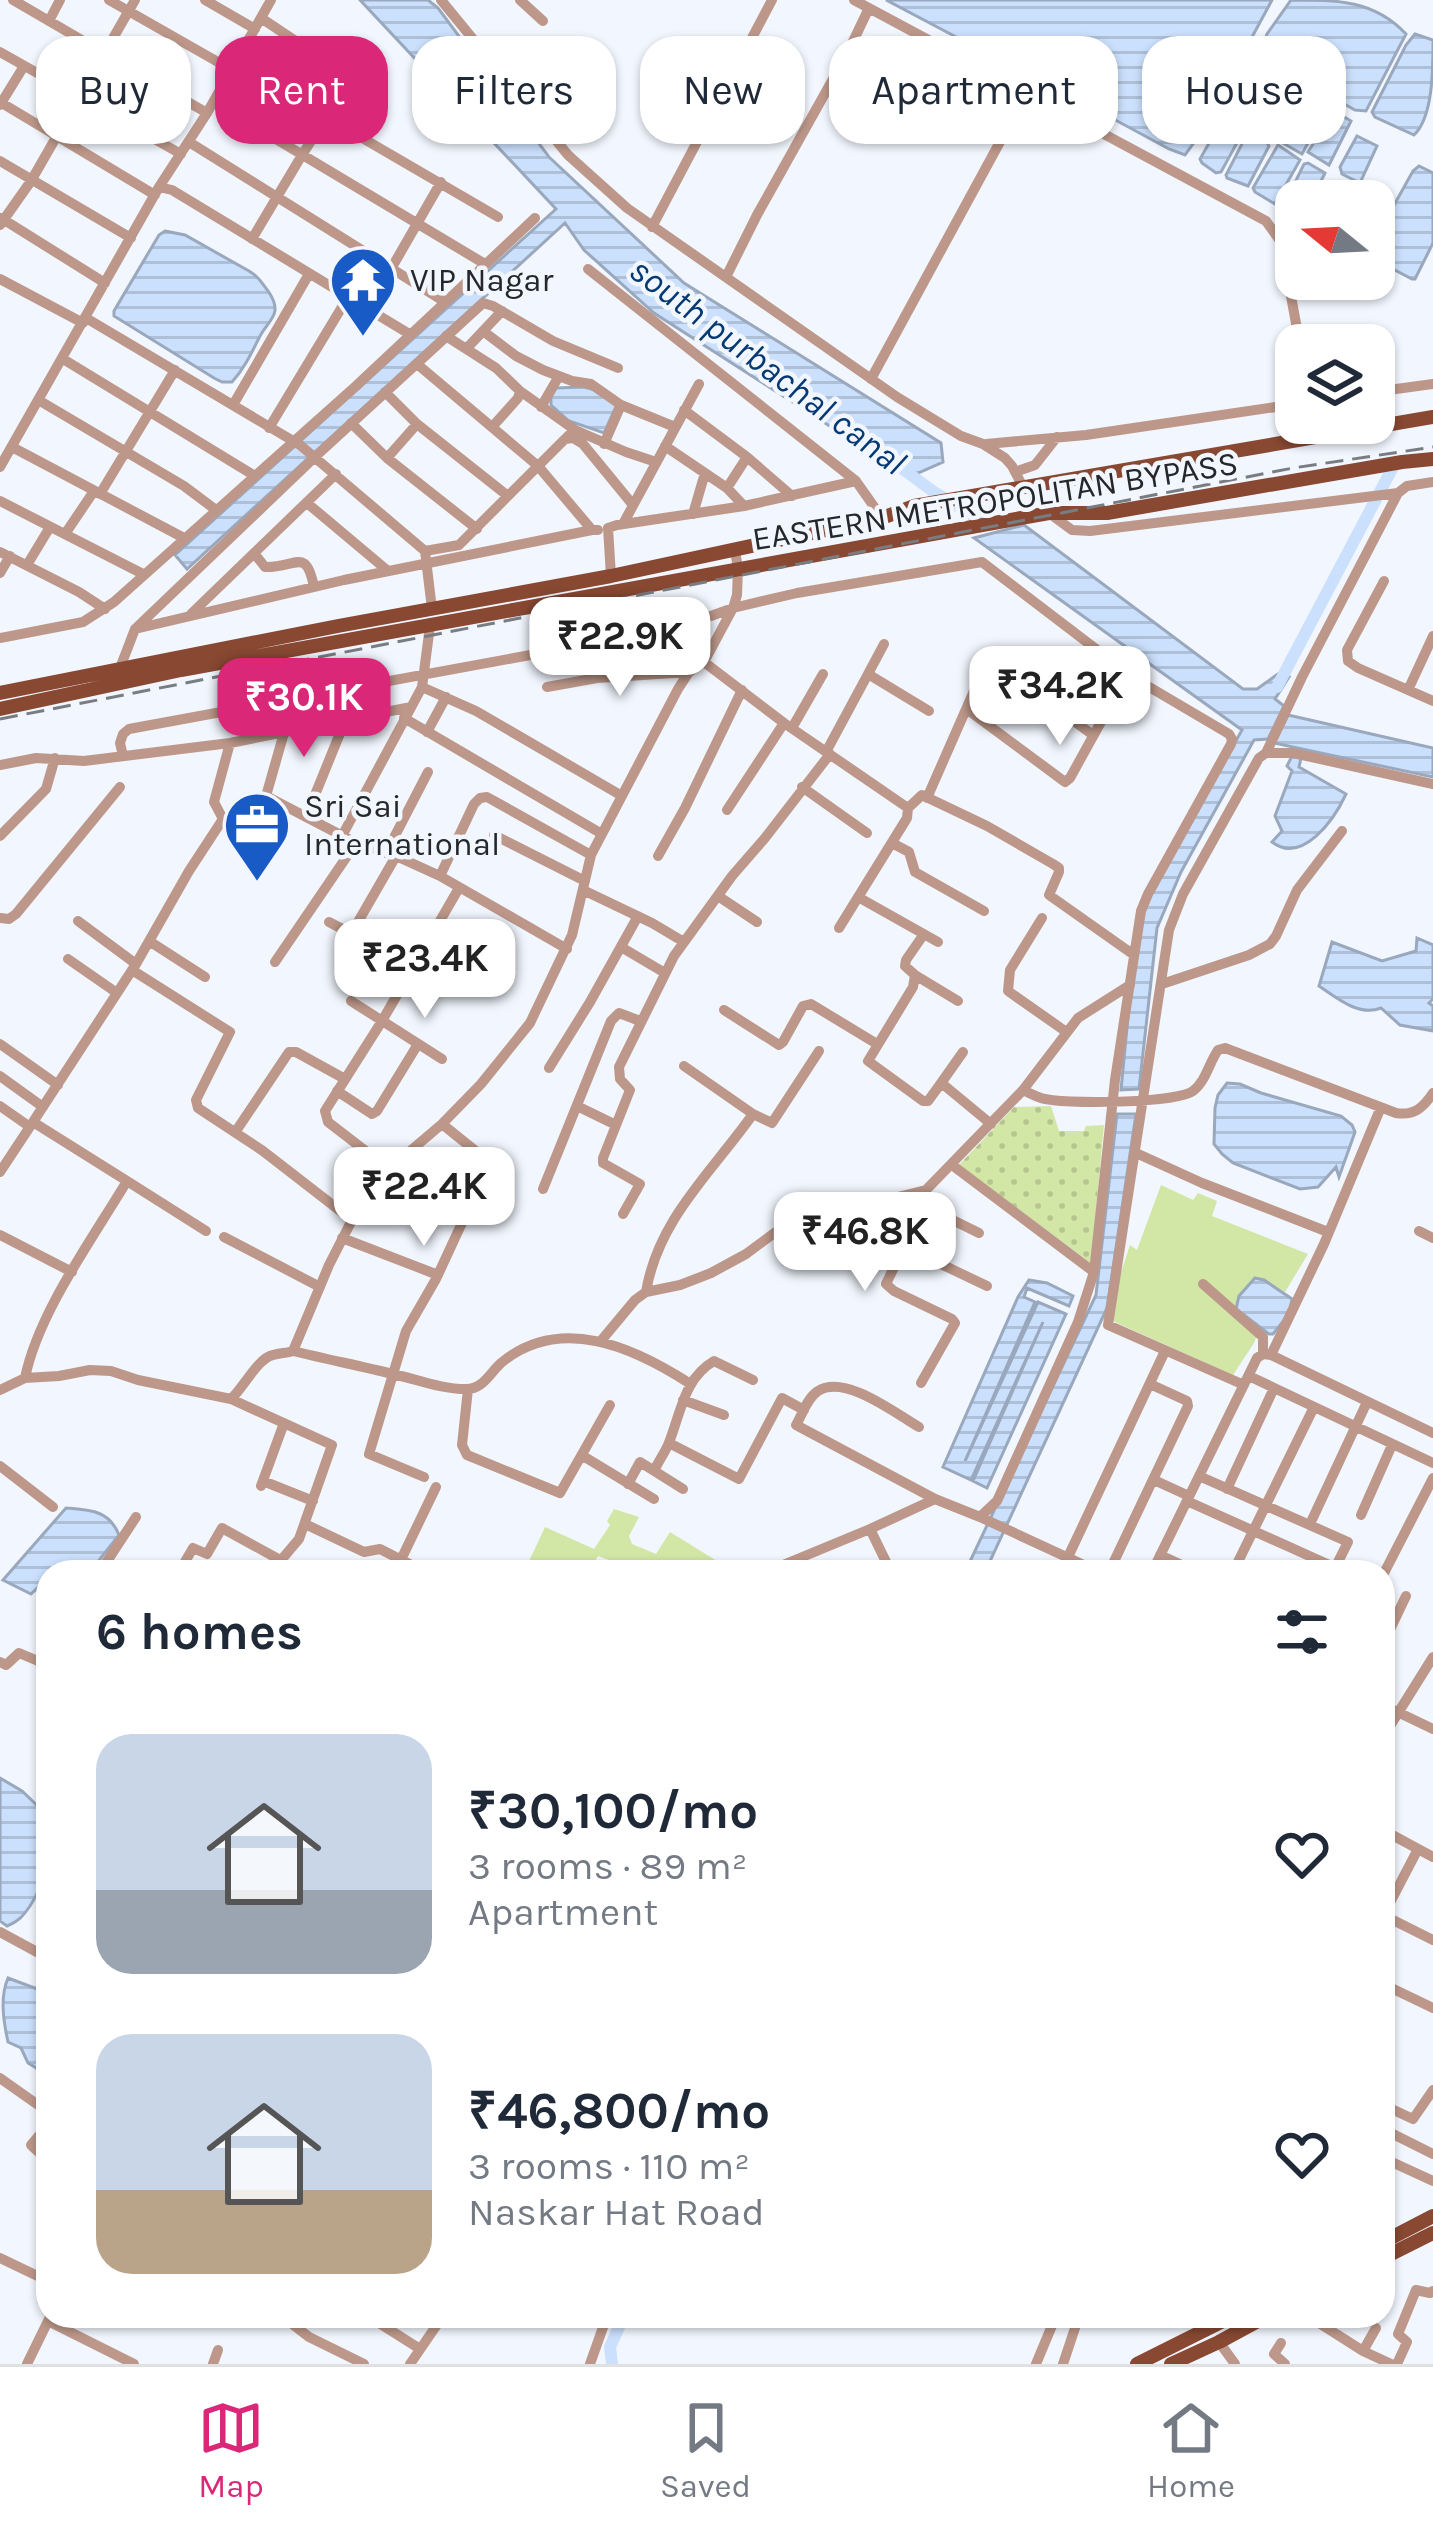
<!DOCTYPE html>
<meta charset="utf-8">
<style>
body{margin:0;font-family:Karla,sans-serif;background:#f2f2f3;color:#1f2937;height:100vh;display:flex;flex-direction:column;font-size:45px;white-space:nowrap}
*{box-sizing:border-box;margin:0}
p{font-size:39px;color:#747a83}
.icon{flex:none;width:66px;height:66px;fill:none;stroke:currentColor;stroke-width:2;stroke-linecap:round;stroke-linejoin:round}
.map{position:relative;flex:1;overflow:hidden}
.drawer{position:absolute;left:36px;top:1560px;width:1359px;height:768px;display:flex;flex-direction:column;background:#fff;border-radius:36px;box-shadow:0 3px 9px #0004}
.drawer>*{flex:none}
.top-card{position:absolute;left:36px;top:36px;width:1362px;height:108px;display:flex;gap:24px}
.needle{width:78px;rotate:288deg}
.tools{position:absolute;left:1275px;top:180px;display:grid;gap:24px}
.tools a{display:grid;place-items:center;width:120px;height:120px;border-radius:24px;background:#fff;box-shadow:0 3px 9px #0004;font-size:60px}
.price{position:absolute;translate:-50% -102px;padding:0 27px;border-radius:24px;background:#fff;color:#222;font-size:39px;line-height:78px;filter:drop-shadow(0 3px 6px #0008)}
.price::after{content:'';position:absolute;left:50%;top:72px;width:36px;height:27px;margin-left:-18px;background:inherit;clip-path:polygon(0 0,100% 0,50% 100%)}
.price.current{background:#db2777;color:#fff}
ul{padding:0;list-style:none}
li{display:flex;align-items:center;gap:36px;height:300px;padding:0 60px}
li span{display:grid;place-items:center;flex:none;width:336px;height:240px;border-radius:36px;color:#555}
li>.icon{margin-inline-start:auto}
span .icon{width:144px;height:144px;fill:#fffc;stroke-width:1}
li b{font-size:51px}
h2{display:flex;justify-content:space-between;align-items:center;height:144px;padding:0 60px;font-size:51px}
.chip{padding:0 42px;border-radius:36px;background:#fff;box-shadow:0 3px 9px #0004;font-size:42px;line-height:108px}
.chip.current{background:#db2777;color:#fff}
.tab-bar{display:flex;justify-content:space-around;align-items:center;height:168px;border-top:3px solid #e0e1e3;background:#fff;font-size:33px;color:#747a83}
.tab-bar a{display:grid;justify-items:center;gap:6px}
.tab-bar .current{color:#db2777}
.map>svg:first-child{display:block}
.grass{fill:url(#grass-dots)}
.garden{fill:#d2e6a6}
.water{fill:url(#water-rules);stroke:#99a8bd;stroke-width:3}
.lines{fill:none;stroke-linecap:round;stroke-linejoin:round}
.canal{stroke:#cbe0fc;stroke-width:12}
.minor{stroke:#bd988a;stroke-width:10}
.major{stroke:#884832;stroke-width:14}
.rail{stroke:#797c81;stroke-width:3;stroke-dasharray:18 9;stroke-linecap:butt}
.labels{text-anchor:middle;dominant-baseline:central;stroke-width:9;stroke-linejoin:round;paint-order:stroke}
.poi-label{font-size:33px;fill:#25272a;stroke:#f2f6fe;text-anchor:start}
.street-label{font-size:33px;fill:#25272a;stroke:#f2f6fe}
.water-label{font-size:36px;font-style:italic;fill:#053973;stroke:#f2f6fe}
</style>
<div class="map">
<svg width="1433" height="2364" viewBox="0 0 1433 2364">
<defs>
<pattern id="grass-dots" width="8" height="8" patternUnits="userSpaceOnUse" patternTransform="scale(3)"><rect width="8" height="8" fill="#d2e6a6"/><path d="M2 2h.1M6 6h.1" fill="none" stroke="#b4c58f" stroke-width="1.8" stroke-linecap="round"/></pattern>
<pattern id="water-rules" width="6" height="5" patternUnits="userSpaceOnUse" patternTransform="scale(3)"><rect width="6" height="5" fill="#cbe0fc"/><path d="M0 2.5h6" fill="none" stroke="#aec0d8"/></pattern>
</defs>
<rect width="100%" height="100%" fill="#f2f6fe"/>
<!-- grass -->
<path class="grass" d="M1051 1106 1059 1131H1084L1086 1126 1104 1125 1091 1263 959 1165 1014 1107Z"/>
<!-- garden -->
<path class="garden" d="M1161 1185 1193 1200 1198 1193 1217 1201 1212 1216 1308 1254 1285 1292 1259 1278H1255L1240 1296 1260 1328 1254 1343 1233 1375 1106 1318 1130 1245 1137 1250Z
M614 1509 639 1517 629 1536 632 1544 656 1554 670 1532 730 1569 722 1572H641L598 1556 589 1572H524L545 1527 594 1549 610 1525 607 1521Z"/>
<!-- water -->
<path class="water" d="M360 0H428L438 8 549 157 684 283 941 443 943 462 909 477 654 313 584 250 565 223 187 569 175 555 556 209Z
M886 0H1272L1198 137 1185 155 1169 149 1034 76 989 58 975 47Z
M1291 0C1338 0 1374 0 1406 34L1366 111 1355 110 1321 91 1319 83 1329 46 1324 47C1307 87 1290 81 1259 59L1267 34Z
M1415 34 1433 40C1433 70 1433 117 1414 135L1375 117 1372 112 1406 45Z
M1253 66 1268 73 1270 80 1247 121 1243 122 1244 130 1221 172 1216 173 1202 163 1200 159Z
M1274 83 1294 92 1295 100 1276 134 1271 137 1255 129 1254 120Z
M1307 99 1328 106 1302 154 1281 142V138L1302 100Z
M1334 111 1351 121 1329 165 1308 152Z
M1251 133 1266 141 1269 146 1248 186 1227 178 1226 175 1247 134Z
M1357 136 1377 146 1360 183 1342 174 1340 167Z
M1278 145 1300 160 1275 204 1255 192 1253 188Z
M1308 163 1325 173 1311 201H1296V215L1286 208 1285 203 1304 164Z
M1419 166 1433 173V243L1415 279H1412L1374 259V241L1413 171Z
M165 231 185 235 249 271C259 277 263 284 270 294 283 315 268 320 259 338 251 354 244 369 232 382H222L214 378 114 316V311L159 235Z
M584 387 595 390 617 404 604 433 569 421 551 405V397L556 388Z
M1024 525 1243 689H1257L1278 674 1289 677 1275 699 1284 706 1268 739 1254 740 1181 872 1157 928 1139 1089 1121 1090 1136 934 1148 897 1242 730 974 538Z
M1288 715 1433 748V777L1274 743Z
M1293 754 1301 758 1299 767 1346 794C1334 820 1302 865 1272 842L1282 831 1275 816 1292 771 1287 766Z
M1417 938 1433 945V999L1429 1003 1433 1006V1031L1400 1025 1381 1008C1359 1017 1337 998 1319 986L1332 942 1382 961 1416 951Z
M1227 1083 1240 1084 1261 1093 1341 1116 1352 1125 1355 1132 1339 1177 1336 1167 1318 1187 1300 1189 1233 1163 1222 1154 1214 1144 1215 1108 1218 1095Z
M1117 1114H1136L1107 1308 985 1572H965L1096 1295Z
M1255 1278 1264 1280 1292 1299 1289 1314 1273 1334H1269L1236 1309 1239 1296Z
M1029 1280 1047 1283 1073 1296 1069 1306 1027 1288 1024 1297 1035 1302 965 1461 1038 1302 1066 1314 987 1488 973 1481 1043 1322 971 1480 943 1467 1018 1297Z
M66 1508C90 1510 109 1510 119 1535L93 1568 48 1572V1578L31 1594 3 1580Z
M0 1778 22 1791 48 1816C48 1852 51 1874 30 1906 23 1916 19 1921 7 1926L0 1921Z
M8 1978 48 1993V2075L28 2063 21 2048 8 2042C3 2019 0 1997 8 1978Z"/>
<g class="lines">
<!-- canal -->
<path class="canal" d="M900 467 934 492 988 525
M1277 687 1394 465
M612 2364 610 2347 624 2316"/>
<!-- minor -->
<path class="minor" d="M13 0 207 113
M109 0 232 70
M205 0 255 29
M441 0 568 155 627 208 897 397 961 436 983 444 1005 458 1012 466 1022 485
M520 0 543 21
M854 0 1266 221 1281 242 1300 345
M261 18 315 54
M49 21 60 0
M0 52 181 154
M235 64 498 217
M0 102 155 195
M214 102 485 264
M0 105 24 66
M189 142 445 302
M0 161 131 238
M159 187 172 190 411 335
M1 218 105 283
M0 225 31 181 135 0
M652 227 772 0
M252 239 302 155 355 72
M588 269 856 481
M726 277 757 215 847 54 869 8
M0 279 83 323
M368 309 441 182
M86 318 300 445 425 551 432 609
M483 331 516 356 543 370 572 381 591 384 621 405 675 427
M446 336 496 368 520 391 518 398 492 427
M467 348 502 311
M63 359 255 476
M417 364 538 466 592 530H598
M871 379 1026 94
M520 391 575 430
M385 392 417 424
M1374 392 1433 384
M40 401 184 486 216 510
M233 405 309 274
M541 407 559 376
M684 410 747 457 792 496
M351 423 387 458
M269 428 348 297
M567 437 575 430 626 452 656 462
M604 444 621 405
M986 444 1086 435 1296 404
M665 446 727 488 744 506
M12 447 184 538
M0 467 159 187 207 113 271 0
M1015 472 1035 465 1057 437
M727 488 747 457
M100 494 175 370
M0 501 143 574
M307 503 388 571
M1049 513 1072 530 1090 531 1398 493
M693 514 705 473
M623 524 699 384
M477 529 387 458 417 424 508 496
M65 534 94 491
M425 551 459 545 565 439 573 438 583 444 633 505
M0 552 79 592 105 609
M254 553 265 567C296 568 306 546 314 587
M27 565 50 527
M0 573 10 556
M611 576 608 528 617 525 744 506 856 481 882 518
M1384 581 1347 650 1348 661 1358 668 1433 701
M191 614 336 474
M135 629 316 456 483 303 493 306 553 341 618 368
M0 638 83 622 114 602 356 386 535 218
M704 662 784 723 908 808 907 818 839 928
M120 668 135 629 344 580 592 530
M868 674 884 644
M422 687 476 711 622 796
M547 687 597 678 689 672
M1408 690 1433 636
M1036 693 1093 735
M968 710 1065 782 1070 778 1128 673
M404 718 602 834
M792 728 823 674
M427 732 446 697
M826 752 868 674 929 711
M1266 753 1302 677 1398 493 1407 486 1433 482
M123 756 120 743 123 734 129 729 606 641 686 625 733 608 797 593 982 562 1134 678 1229 734 1232 739 1231 744 1148 894 1141 911 1115 1080 1094 1272 1078 1322 997 1501 980 1517
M0 765 36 758 84 761 230 743 411 707
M802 787 867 833
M266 796 356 843 396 856 440 876 567 949
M927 798 985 666
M908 808 922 795 987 826 1053 864 1059 868V872L1049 895 1134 955
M727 810 784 723
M306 817 345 721
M223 819 243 829 252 825 266 796 284 733
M494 835 585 881
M0 836 46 789 55 758
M342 836 422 687 430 626
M892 843 909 852 915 872 984 911
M386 853 428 772
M658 856 685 808 742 690
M440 876 474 804 480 798 487 797 591 855
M583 890 652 923 684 942
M718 896 757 922
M858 897 938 942
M0 918 9 919 16 914 120 787
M1042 918 1010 970 1008 991 1065 1031
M78 921 136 964
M329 922 377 947
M351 934 396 856
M924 934 906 960 905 966 915 975 913 987 868 1061 923 1101H928L939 1086H945L991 1124
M149 941 205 977
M621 947 665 973
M68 959 117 993
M275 962 356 843
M132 970 230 1032 196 1100 198 1108 263 1151 352 1220
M915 975 958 1001
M1162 984 1249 955 1270 944 1276 936 1297 890 1342 831
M351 1001 442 1059
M724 1010 779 1045 783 1042 803 1006 811 1004 877 1044
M0 1044 58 1085
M549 1068 590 1002 638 916
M0 1076 43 1107
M939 1086 963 1052
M1023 1090 1078 1018 1130 985
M337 1091 372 1114 377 1111 418 1044
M0 1106 30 1127
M577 1106 616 1125
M753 1114 772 1123 819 1051
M236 1131 289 1052H296L345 1079
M1136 1153 1202 1183 1328 1232
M952 1165 1094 1272
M389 1169 328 1122 325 1111 382 1021 459 888
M0 1172 33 1122
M127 1181 206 1231
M543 1189 611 1021 619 1013 640 1021
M922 1205 979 1233
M623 1214 640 1184 603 1163V1158L630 1090 620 1079 619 1067 674 956 732 876 765 838 830 754
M1419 1231 1433 1238
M0 1235 72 1272
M224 1237 320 1287
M342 1238 438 1275
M903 1246 987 1286
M1203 1284 1263 1337V1354
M646 1292C658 1219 712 1172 753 1114L684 1066
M600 1342 635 1300 646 1292 680 1285 711 1273 746 1254 781 1228 818 1225 857 1207 926 1190 1023 1090C1029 1093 1035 1096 1041 1098 1062 1105 1177 1103 1193 1091 1206 1081 1209 1063 1218 1050L1225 1048 1396 1113C1414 1116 1423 1108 1433 1093
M293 1351 329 1265 352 1220 389 1169 442 1124 481 1084 530 1023 572 935 591 855 678 689 689 672 704 662 733 608 737 595 738 569 735 550
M1271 1355 1324 1244 1381 1107
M1249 1376 1433 1463
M25 1378C38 1313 93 1238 127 1181L33 1122 136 964 189 871 223 819 214 802 230 743
M921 1383 955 1323 952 1319 894 1291 886 1284 918 1217 926 1190
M1244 1385 1108 1325 1169 930 1183 894 1250 774 1259 758 1266 753H1293L1433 784
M468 1389 462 1445 467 1455 560 1493 610 1405
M0 1390 25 1378 59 1376 90 1370 111 1371 138 1380 231 1399C244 1387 258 1358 273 1355 280 1353 287 1353 293 1351 326 1359 360 1366 393 1374 416 1379 441 1389 466 1389 483 1389 489 1374 501 1363 560 1314 633 1347 689 1383
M231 1399 332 1445 299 1539 271 1572
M683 1400 724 1415
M919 1427C895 1413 845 1374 818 1391 807 1398 802 1415 796 1425L935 1499
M669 1443 739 1479 782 1398 804 1410
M583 1456 654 1499
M0 1466 53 1507
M654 1471C658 1462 664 1454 668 1445 681 1414 683 1379 714 1361L753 1380
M1199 1476 1348 1542 1333 1572
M424 1477 369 1454 406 1331 436 1279 486 1171 488 1161 442 1124
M1154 1480 1189 1496
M263 1481 313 1501
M628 1484 640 1462 683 1489
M261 1486 284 1423
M1227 1489 1274 1388
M1187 1501 1345 1572
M1361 1515 1392 1445
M305 1524 364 1552 380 1549 425 1572
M1310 1524 1367 1402
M870 1529 891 1572
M1160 1555 1197 1572
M1068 1557 1165 1351
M100 1572 136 1517
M179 1572 193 1548 207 1554 222 1528 282 1561
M395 1572 436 1487
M766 1572 870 1529 935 1499 980 1517 1099 1572
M1109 1572 1188 1406 1187 1401 1150 1384
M1152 1572 1257 1358 1263 1354 1271 1355 1433 1433
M1233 1572 1314 1407
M1383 1575 1433 1478
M1383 1644 1406 1596
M48 1647 38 1661 48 1667
M0 1662 6 1665 19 1653 38 1661
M1383 1705 1433 1729
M1383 1737 1433 1657
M1383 1830 1433 1857
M1383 1915 1433 1940
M1383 1916 1418 1849
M0 1932 48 1958
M1383 1984 1433 2008
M0 2078 48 2112
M1383 2105 1413 2119 1433 2090
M48 2125 31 2145 46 2159 42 2171 48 2176
M1383 2129 1433 2154
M1383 2158 1433 2181
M0 2258 48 2281
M282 2316 309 2337 364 2364
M368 2316 420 2349
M1308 2316 1363 2351 1391 2364
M48 2321 134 2364
M1219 2342 1235 2364
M1281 2343 1274 2354 1285 2364
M1363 2351 1376 2328
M27 2364 49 2319
M213 2364 218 2350
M410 2364 443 2316
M590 2364 607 2316
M1036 2364 1056 2316
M1063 2364 1079 2316
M1397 2364 1407 2342 1398 2334 1416 2290 1430 2293 1433 2291"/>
<!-- major -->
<path class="major" d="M0 693 338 626 611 576 882 518 914 506 1433 417
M0 709 181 670 1049 513H1107L1402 462 1433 459
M1383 2242 1433 2216
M1383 2258 1433 2233
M1137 2364 1233 2316
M1171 2364 1219 2342 1267 2316"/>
<!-- rail -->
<path class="rail" d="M0 719 1293 468 1433 447"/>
</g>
<!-- icons -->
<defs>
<g id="temple-pin" transform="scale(3.45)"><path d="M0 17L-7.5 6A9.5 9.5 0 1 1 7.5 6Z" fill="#195bc6" stroke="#f2f6fe"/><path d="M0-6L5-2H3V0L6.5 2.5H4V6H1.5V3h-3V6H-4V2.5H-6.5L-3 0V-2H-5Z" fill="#fff"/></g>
<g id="office-pin" transform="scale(3.45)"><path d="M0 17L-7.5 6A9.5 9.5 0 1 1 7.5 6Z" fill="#195bc6" stroke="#f2f6fe"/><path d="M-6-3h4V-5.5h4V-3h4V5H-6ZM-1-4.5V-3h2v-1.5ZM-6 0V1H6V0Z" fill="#fff"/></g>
</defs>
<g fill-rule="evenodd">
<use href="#temple-pin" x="363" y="280"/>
<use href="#office-pin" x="257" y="825"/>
</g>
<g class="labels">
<!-- poi labels -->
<g class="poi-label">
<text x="410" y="280">VIP Nagar</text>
<text x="304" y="806">Sri Sai<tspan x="304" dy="38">International</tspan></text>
</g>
<!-- street labels -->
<g class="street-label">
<text transform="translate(995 501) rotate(-9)">EASTERN METROPOLITAN BYPASS</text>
</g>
<!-- water labels -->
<g class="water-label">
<text transform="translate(768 366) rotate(37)">south purbachal canal</text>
</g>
</g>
</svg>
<div class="tools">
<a><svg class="needle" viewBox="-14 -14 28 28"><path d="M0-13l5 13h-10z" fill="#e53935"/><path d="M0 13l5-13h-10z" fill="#747a83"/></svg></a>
<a><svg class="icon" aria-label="layers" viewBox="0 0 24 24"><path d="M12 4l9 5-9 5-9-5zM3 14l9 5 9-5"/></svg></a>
</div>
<b class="price" style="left:620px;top:699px">₹22.9K</b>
<b class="price" style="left:1060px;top:748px">₹34.2K</b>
<b class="price current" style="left:304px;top:760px">₹30.1K</b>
<b class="price" style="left:425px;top:1021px">₹23.4K</b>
<b class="price" style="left:424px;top:1249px">₹22.4K</b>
<b class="price" style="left:865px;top:1294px">₹46.8K</b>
<div class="top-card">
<a class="chip">Buy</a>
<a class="chip current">Rent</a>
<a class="chip">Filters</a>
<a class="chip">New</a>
<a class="chip">Apartment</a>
<a class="chip">House</a>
</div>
<section class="drawer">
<h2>6 homes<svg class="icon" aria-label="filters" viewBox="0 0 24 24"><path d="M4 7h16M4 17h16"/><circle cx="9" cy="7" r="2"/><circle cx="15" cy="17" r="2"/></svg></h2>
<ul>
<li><span style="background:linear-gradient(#c9d6e8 65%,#9aa5b1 0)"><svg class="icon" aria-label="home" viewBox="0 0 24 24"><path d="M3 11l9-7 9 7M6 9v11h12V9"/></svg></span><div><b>₹30,100/mo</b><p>3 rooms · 89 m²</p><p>Apartment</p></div><svg class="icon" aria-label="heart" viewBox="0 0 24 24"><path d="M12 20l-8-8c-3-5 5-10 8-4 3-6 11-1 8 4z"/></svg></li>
<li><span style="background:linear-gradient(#c9d6e8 65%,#b9a48a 0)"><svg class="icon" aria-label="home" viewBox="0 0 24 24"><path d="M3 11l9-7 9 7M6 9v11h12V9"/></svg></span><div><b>₹46,800/mo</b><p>3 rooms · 110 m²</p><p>Naskar Hat Road</p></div><svg class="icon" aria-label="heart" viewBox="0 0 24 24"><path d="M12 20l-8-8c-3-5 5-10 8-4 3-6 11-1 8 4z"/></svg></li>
</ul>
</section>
</div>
<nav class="tab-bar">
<a class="current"><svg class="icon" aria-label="map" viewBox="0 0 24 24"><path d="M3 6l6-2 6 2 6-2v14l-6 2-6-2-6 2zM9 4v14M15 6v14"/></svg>Map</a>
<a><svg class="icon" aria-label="saved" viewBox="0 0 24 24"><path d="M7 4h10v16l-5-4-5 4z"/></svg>Saved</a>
<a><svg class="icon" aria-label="home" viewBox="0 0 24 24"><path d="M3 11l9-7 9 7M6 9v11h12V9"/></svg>Home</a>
</nav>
